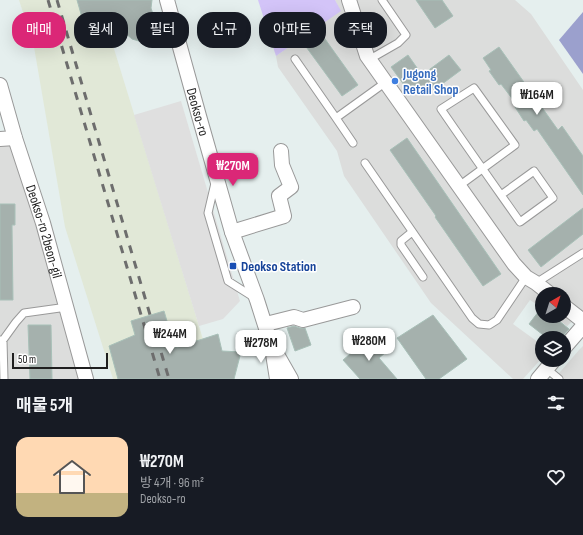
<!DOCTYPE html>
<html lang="ko">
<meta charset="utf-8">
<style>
body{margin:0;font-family:"Sofia Sans Condensed","Noto Sans KR",sans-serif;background:#242831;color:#f1f3f6;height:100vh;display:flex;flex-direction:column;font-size:15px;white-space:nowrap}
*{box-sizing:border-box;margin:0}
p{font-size:13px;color:#9ea1a6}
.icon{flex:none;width:22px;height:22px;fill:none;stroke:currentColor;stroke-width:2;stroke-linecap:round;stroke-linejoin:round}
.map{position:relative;height:379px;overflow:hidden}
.side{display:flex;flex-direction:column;background:#171b24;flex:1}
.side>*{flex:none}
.guide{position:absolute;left:12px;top:12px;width:559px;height:36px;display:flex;gap:8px}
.needle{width:26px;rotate:39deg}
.fabs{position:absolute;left:535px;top:287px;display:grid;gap:8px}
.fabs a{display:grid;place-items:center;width:36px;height:36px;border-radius:50%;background:#171b24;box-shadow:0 4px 16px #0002;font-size:20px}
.scale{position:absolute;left:12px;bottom:10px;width:96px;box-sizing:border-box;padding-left:4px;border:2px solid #1f1f1f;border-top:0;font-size:11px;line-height:14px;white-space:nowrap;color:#1f1f1f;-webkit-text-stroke:3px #fff;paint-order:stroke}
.price{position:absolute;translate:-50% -34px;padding:0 9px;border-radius:8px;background:#fff;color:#222;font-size:13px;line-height:26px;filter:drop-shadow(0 1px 2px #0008)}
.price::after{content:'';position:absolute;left:50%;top:24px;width:12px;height:9px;margin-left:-6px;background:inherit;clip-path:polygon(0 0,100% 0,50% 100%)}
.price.current{background:#db2777;color:#fff}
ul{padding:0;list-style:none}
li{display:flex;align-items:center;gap:12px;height:100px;padding:0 16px}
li+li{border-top:1px solid #363941}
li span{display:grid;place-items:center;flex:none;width:112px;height:80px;border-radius:12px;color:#555}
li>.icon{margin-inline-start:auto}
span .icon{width:48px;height:48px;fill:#fffc;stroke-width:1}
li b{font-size:17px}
h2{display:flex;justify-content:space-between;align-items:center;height:48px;padding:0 16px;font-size:17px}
.pill{padding:0 14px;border-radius:16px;background:#171b24;box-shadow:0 4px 16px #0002;font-size:14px;line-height:36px}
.pill.current{background:#db2777;color:#fff}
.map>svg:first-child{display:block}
.residential{fill:#dcdddc}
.industrial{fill:#e1e8d7}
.forest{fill:#9ba0cd}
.park{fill:#d3c4f8}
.parking{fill:#dfdfdf}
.building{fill:#a5b1ad;stroke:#a8c0b8}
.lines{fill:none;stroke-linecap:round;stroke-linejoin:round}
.service-casing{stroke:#999;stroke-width:9}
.minor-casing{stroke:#999;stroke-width:16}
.service{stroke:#fff;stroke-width:7}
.minor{stroke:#fff;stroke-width:14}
.rail{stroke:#6d6d6d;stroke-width:3;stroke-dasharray:8 8;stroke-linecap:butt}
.shop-dot{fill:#3f7fe0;stroke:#fff;stroke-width:1.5}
.transit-dot{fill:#1a4fb4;stroke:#fff;stroke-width:1.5}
.labels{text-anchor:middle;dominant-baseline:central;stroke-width:3;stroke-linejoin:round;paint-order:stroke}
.shop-label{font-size:14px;font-weight:bold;fill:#366cbe;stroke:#fff;text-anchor:start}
.street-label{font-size:14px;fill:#1f1f1f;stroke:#fff}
.transit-label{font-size:14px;font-weight:bold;fill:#164399;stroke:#fff;text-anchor:start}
</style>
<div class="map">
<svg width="583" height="379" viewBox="0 0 583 379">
<rect width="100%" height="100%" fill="#e5efee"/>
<!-- residential -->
<path class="residential" d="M335 0H515L531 14 583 90V312L567 326 553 316H564V294H542V308L530 300 513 324 542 345V358L523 379H513L431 303 344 176 337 151 278 67 276 56 340 11Z
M12 144 37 212 83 379H0V145Z
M583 346V379H554L579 350Z"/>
<!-- industrial -->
<path class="industrial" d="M19 0H99L189 293 215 379H113L65 227 34 47Z"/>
<!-- forest -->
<path class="forest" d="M583 12V74L559 40Z"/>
<!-- park -->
<path class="park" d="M258 0H335L341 11 276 56Z"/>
<!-- parking -->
<path class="parking" d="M181 101 240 301 223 319 199 326 134 115Z"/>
<!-- building -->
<path class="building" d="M77 0H152L151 8 162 42 149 44 132 39 117 26 87 35Z
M416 0H442L453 16 435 28Z
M320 32 358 85 342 96 304 44Z
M499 47 558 130 562 126 583 156V195L537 129 534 131 526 120 524 121 515 107 517 105 501 84 499 85 489 71 491 70 483 58Z
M408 55 422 75 449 55 461 70 434 90 430 84 423 90 422 88 414 94 409 88 407 89 391 67Z
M407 138 501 274 483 286 435 217 436 216 390 150Z
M0 204H15V225H12L13 300H0Z
M583 208V234L541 267 528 250Z
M542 307V316H553L569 329 561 338H547L529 324Z
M164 311 175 348 218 334 222 351 241 352 234 379H118L109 346 135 335 131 321Z
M433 315 467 359 439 379H426L397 338Z
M28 325H51L52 379H30Z
M294 326 300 328H305L311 345 295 351 287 328Z
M371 336 386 352 379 358 397 379H360L343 360Z"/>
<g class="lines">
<!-- service casing -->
<g class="service-casing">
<path id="service" d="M295 59 336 118 386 82
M370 59 398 43 406 35 382 0
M336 118 353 143
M365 163 472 318 479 324 489 325 497 320 526 277
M215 183 208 213 228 281 255 298
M459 186 515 145 474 88 441 109C467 147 494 185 520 222L553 198 534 171 501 195
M412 232 401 241V245L423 277
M536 283 583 253
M0 340H3L4 379
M3 340 16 322 24 313 67 307
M547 369 559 379"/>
</g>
<!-- minor casing -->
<g class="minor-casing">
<g id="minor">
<path id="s1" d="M167 0 199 116 232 232 257 300 271 344 291 379"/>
<path d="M349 0 367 56 514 264 526 277 536 283 550 294"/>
<path id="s2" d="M0 85 15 138 43 223 86 379"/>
<path d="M0 139 15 138"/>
<path d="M232 232 284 216 279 196 291 187 282 165 281 151"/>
<path d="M564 306 583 321"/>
<path d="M266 324 294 317 303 320 353 307"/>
<path d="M564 348 583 326"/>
<path d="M273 354 277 379"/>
<path d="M538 379 554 360"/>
</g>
</g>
<!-- service -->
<use href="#service" class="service"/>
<!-- minor -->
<use href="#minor" class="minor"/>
<!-- rail -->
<path class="rail" d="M48 0 160 379
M57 0 169 379"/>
</g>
<!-- markers -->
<circle class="shop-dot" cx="395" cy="81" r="4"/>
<rect class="transit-dot" x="229" y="262" width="8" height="8" rx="2"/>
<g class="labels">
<!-- shop labels -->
<g class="shop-label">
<text x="403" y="73">Jugong<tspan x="403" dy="16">Retail Shop</tspan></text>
</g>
<!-- street labels -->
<g class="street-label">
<text stroke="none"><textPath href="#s1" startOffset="116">Deokso-ro</textPath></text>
<text stroke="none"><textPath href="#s2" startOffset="153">Deokso-ro 2beon-gil</textPath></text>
</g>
<!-- transit labels -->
<g class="transit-label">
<text x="241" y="266">Deokso Station</text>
</g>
</g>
</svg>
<div class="fabs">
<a><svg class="needle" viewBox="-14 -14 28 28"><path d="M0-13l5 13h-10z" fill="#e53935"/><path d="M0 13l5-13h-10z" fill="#9ea1a6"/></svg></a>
<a><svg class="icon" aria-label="layers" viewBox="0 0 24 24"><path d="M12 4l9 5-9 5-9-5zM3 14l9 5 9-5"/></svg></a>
</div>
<div class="scale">50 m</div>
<b class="price" style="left:537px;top:116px">₩164M</b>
<b class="price current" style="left:233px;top:187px">₩270M</b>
<b class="price" style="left:170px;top:355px">₩244M</b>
<b class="price" style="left:369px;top:362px">₩280M</b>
<b class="price" style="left:261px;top:364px">₩278M</b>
<div class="guide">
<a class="pill current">매매</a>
<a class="pill">월세</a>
<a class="pill">필터</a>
<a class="pill">신규</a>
<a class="pill">아파트</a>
<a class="pill">주택</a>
</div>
</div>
<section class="side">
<h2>매물 5개<svg class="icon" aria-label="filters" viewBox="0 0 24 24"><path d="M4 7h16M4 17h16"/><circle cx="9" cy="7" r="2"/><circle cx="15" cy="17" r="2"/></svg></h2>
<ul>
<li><span style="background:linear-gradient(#ffd9b3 70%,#c2b280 0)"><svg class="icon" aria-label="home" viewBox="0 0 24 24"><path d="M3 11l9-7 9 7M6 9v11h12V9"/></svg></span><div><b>₩270M</b><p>방 4개 · 96 m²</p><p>Deokso-ro</p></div><svg class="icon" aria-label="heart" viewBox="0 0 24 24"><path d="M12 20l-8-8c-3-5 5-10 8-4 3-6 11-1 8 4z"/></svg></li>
</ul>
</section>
